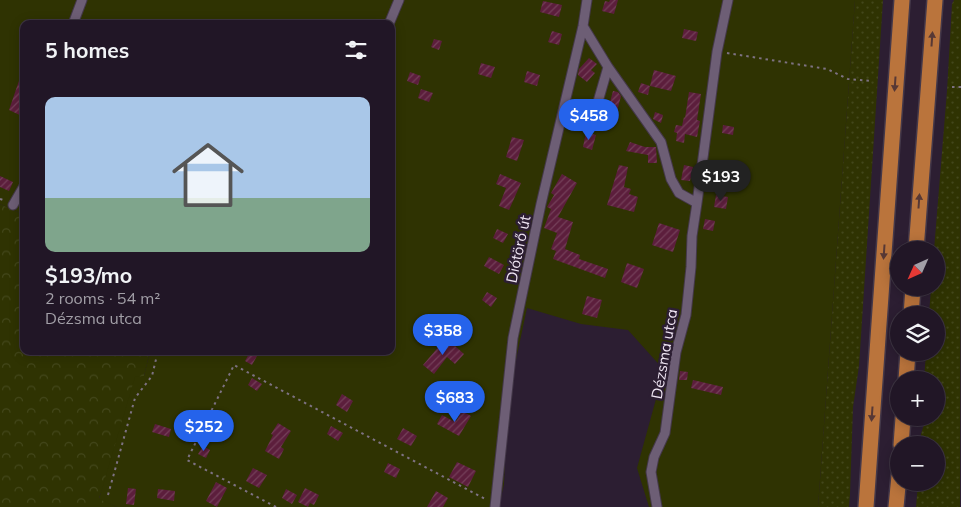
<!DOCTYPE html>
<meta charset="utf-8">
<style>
body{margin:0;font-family:Mulish,sans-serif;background:#2d2332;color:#f1f3f6;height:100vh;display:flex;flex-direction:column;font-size:19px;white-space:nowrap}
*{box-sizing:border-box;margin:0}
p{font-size:16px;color:#a29fa7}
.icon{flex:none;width:28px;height:28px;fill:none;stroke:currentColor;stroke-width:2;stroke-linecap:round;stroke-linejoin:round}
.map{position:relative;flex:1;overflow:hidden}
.side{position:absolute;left:20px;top:20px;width:375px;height:335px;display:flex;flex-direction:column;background:#211626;border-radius:10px;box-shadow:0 2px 12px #0003,0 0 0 1px #3e3543}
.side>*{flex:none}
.needle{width:32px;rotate:225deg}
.fabs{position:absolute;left:890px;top:241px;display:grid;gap:10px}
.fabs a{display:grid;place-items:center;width:55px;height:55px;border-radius:50%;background:#211626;box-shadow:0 2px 12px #0003,0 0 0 1px #3e3543;font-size:25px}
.price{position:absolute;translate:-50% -42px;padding:0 11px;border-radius:18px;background:#2563eb;color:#fff;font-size:16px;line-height:32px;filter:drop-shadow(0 1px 2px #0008)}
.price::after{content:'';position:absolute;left:50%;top:30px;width:15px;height:11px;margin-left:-8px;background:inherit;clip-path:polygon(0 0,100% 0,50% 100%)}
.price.on{background:#222;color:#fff}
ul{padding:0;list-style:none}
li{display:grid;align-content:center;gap:10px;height:265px;padding:0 25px}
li+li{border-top:1px solid #3e3543}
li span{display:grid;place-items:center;height:155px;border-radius:10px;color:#555}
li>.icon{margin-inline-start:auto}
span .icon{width:90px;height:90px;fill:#fffc;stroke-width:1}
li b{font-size:21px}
h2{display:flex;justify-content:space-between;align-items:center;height:60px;padding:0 25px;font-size:21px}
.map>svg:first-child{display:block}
.grass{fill:url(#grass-dots)}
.forest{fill:url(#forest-crowns)}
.garden{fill:#2f3302}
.building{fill:url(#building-hatch)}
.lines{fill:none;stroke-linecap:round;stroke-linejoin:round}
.minor-casing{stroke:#443849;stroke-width:11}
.trunk-casing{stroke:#443849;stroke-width:18}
.path{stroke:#7e7283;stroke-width:2;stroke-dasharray:2.5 4;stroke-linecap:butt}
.minor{stroke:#6d5e75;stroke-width:9}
.trunk{stroke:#ba743c;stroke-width:15}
.oneway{fill:#573835}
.labels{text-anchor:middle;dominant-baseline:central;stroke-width:5;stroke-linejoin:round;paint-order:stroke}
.street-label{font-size:15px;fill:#f0e6f4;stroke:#2c1e32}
</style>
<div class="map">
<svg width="961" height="507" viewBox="0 0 961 507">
<defs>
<pattern id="grass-dots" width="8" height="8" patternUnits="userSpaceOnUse" patternTransform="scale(1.25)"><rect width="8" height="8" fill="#2f3302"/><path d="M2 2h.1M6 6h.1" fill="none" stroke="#43471b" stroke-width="1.8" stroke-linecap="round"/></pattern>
<pattern id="forest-crowns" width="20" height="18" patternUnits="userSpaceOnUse" patternTransform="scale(1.25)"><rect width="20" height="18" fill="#2f3302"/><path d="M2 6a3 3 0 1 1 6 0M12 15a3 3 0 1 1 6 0" fill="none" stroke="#43471b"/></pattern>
<pattern id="building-hatch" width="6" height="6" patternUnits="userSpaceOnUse" patternTransform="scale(1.25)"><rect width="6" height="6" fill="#5c1e3c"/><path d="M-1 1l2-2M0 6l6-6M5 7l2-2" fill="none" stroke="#743f59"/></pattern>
</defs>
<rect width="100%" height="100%" fill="#2c1e32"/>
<!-- grass -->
<path class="grass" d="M855 0H883L859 366 853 407 850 494 849 507H818Z
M954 0H961L960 507H916L918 483 936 482V445H920L921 434 926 418H936V380H924L926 353 936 352V315H929L931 288H936V250H934L947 91 952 4Z"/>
<!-- forest -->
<path class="forest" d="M0 204 24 215V351H150L144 376 99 498 117 507H0Z"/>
<!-- garden -->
<path class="garden" d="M0 0H855L818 507H649L637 468 664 370 628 330 581 324 527 308 507 402 504 484 499 507H117L99 499 135 377 144 376 150 351H391V24H24V215L0 204Z"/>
<!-- building -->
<path class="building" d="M610 0H618L614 14 602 11 605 1 609 2Z
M543 1 562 5 559 17 540 12Z
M684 29 698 32 696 41 682 38Z
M552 31 562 34 559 45 548 42Z
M434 39 442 41 439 50 431 47Z
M589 58 597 64 591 70 595 73 587 82 578 75 579 69Z
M481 63 495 67 491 78 478 74Z
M654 70 676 76 671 91 650 86Z
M527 71 540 75 537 86 524 82Z
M22 72H24V117L9 110Z
M410 72 421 76 418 85 407 81Z
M641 83 650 86 648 95 638 92Z
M421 89 433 93 429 102 418 98Z
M613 91 618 92 621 96 616 115 607 113Z
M689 92 701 94 697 120 700 121 697 137 685 134 684 143 676 141 677 133 674 132 676 125 682 126 684 117 685 118Z
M571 112 583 115 580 126 568 122Z
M655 112 663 115 661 123 653 119Z
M723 125 734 127 733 135 722 133Z
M586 132 596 135 592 150 583 147Z
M512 137 524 140 517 161 506 157Z
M630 142 645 147H656L657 163H648V155L626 151Z
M619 165 628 167 624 187 631 189 629 194 638 197 634 212 607 205Z
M684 165 693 167 690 181 681 180Z
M500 174 521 183 509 210 499 206 506 188 496 184Z
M562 174 577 183 558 217 573 222 565 249 580 255 579 259 608 269 605 278 553 259 556 251 551 249 557 233 544 228 551 209 547 207 554 195 551 193Z
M0 176 13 182 9 191 0 187Z
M716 195 728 197 726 209 714 207Z
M705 219 715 221 713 231 703 229Z
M659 223 680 230 673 252 652 245Z
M497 229 508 234 503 243 493 238Z
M489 257 504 265 499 274 484 266Z
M627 263 644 269 637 288 621 282Z
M487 292 497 298 491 307 482 300Z
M587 296 602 300 597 318 582 314Z
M446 338 464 354 455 364 447 357 434 374 423 365Z
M250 352 257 356 252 365 245 361Z
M680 371 688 372 687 380H679Z
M252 378 262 384 257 391 248 385Z
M693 380 723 387 721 395 691 388Z
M342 394 353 401 347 412 336 405Z
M462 411 471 416 459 436 437 424 442 415 453 421 454 419 456 421Z
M278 423 291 431 281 447 284 449 279 459 265 451 273 435 271 434Z
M155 424 171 429 169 437 152 432Z
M331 426 343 433 338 441 327 434Z
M403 428 417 436 411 446 397 439Z
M203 446 210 450 206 458 198 454Z
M457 462 476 471 468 487 449 477Z
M388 463 400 469 396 478 384 472Z
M253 468 267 475 259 488 246 481Z
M216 482 227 488 217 507 206 501Z
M128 488 136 489 134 505 126 504Z
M305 488 319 495 314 505 310 503 308 507 298 502Z
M158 489 175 491 174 501 157 498Z
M286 489 297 495 292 504 282 498Z
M436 491 448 498 443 507H427Z"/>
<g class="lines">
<!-- minor casing -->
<g class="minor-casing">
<path id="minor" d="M73 24 82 0
M389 24 399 0
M583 26 608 67 661 142 671 179 679 193 697 203 692 236 691 267 686 315 676 352 665 433 654 457 651 472 657 507
M590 123 595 112 608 67
M697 203 717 52 728 0
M13 205 24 186
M495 507 513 338 541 204 583 26 587 0"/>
</g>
<!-- trunk casing -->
<g class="trunk-casing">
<path id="trunk" d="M916 250 935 0
M911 315 913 288
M906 380 908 352
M901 445 903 418
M866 507 902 0
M896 507 899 476"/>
</g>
<!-- path -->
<path class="path" d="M727 53 827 69 848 79 871 81
M952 87H961
M0 199 6 201
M108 495 135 398 152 376 158 351
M276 507 187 460 234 365 487 500"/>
<!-- minor -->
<use href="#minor" class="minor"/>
<!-- trunk -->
<use href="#trunk" class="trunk"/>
</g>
<!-- one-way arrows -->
<defs><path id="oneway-solid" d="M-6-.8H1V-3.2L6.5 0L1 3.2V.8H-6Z" transform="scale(1.25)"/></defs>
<g class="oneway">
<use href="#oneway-solid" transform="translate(932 39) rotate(-86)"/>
<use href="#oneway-solid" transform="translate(895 84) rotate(94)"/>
<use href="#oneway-solid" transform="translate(919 201) rotate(-86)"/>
<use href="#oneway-solid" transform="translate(884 252) rotate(94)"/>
<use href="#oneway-solid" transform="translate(872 414) rotate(94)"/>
</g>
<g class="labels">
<!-- street labels -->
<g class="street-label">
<text transform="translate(518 249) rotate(-78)">Diótörő út</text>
<text transform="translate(664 354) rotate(-80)">Dézsma utca</text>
</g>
</g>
</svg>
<div class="fabs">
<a><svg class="needle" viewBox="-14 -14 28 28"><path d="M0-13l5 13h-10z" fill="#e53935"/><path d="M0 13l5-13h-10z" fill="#a29fa7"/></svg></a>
<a><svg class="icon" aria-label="layers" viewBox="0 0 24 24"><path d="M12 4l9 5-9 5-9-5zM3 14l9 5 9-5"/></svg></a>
<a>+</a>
<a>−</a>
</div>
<b class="price" style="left:589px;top:141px">$458</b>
<b class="price on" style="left:721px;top:202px">$193</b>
<b class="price" style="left:443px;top:356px">$358</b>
<b class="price" style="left:455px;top:423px">$683</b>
<b class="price" style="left:204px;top:452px">$252</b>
<section class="side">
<h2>5 homes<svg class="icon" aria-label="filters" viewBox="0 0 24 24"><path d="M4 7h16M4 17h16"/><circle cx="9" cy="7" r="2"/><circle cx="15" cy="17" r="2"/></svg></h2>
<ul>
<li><span style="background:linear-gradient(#a9c7e8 65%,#7fa58c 0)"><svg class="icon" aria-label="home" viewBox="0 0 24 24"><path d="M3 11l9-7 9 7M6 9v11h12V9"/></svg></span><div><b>$193/mo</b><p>2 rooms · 54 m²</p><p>Dézsma utca</p></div></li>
</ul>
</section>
</div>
